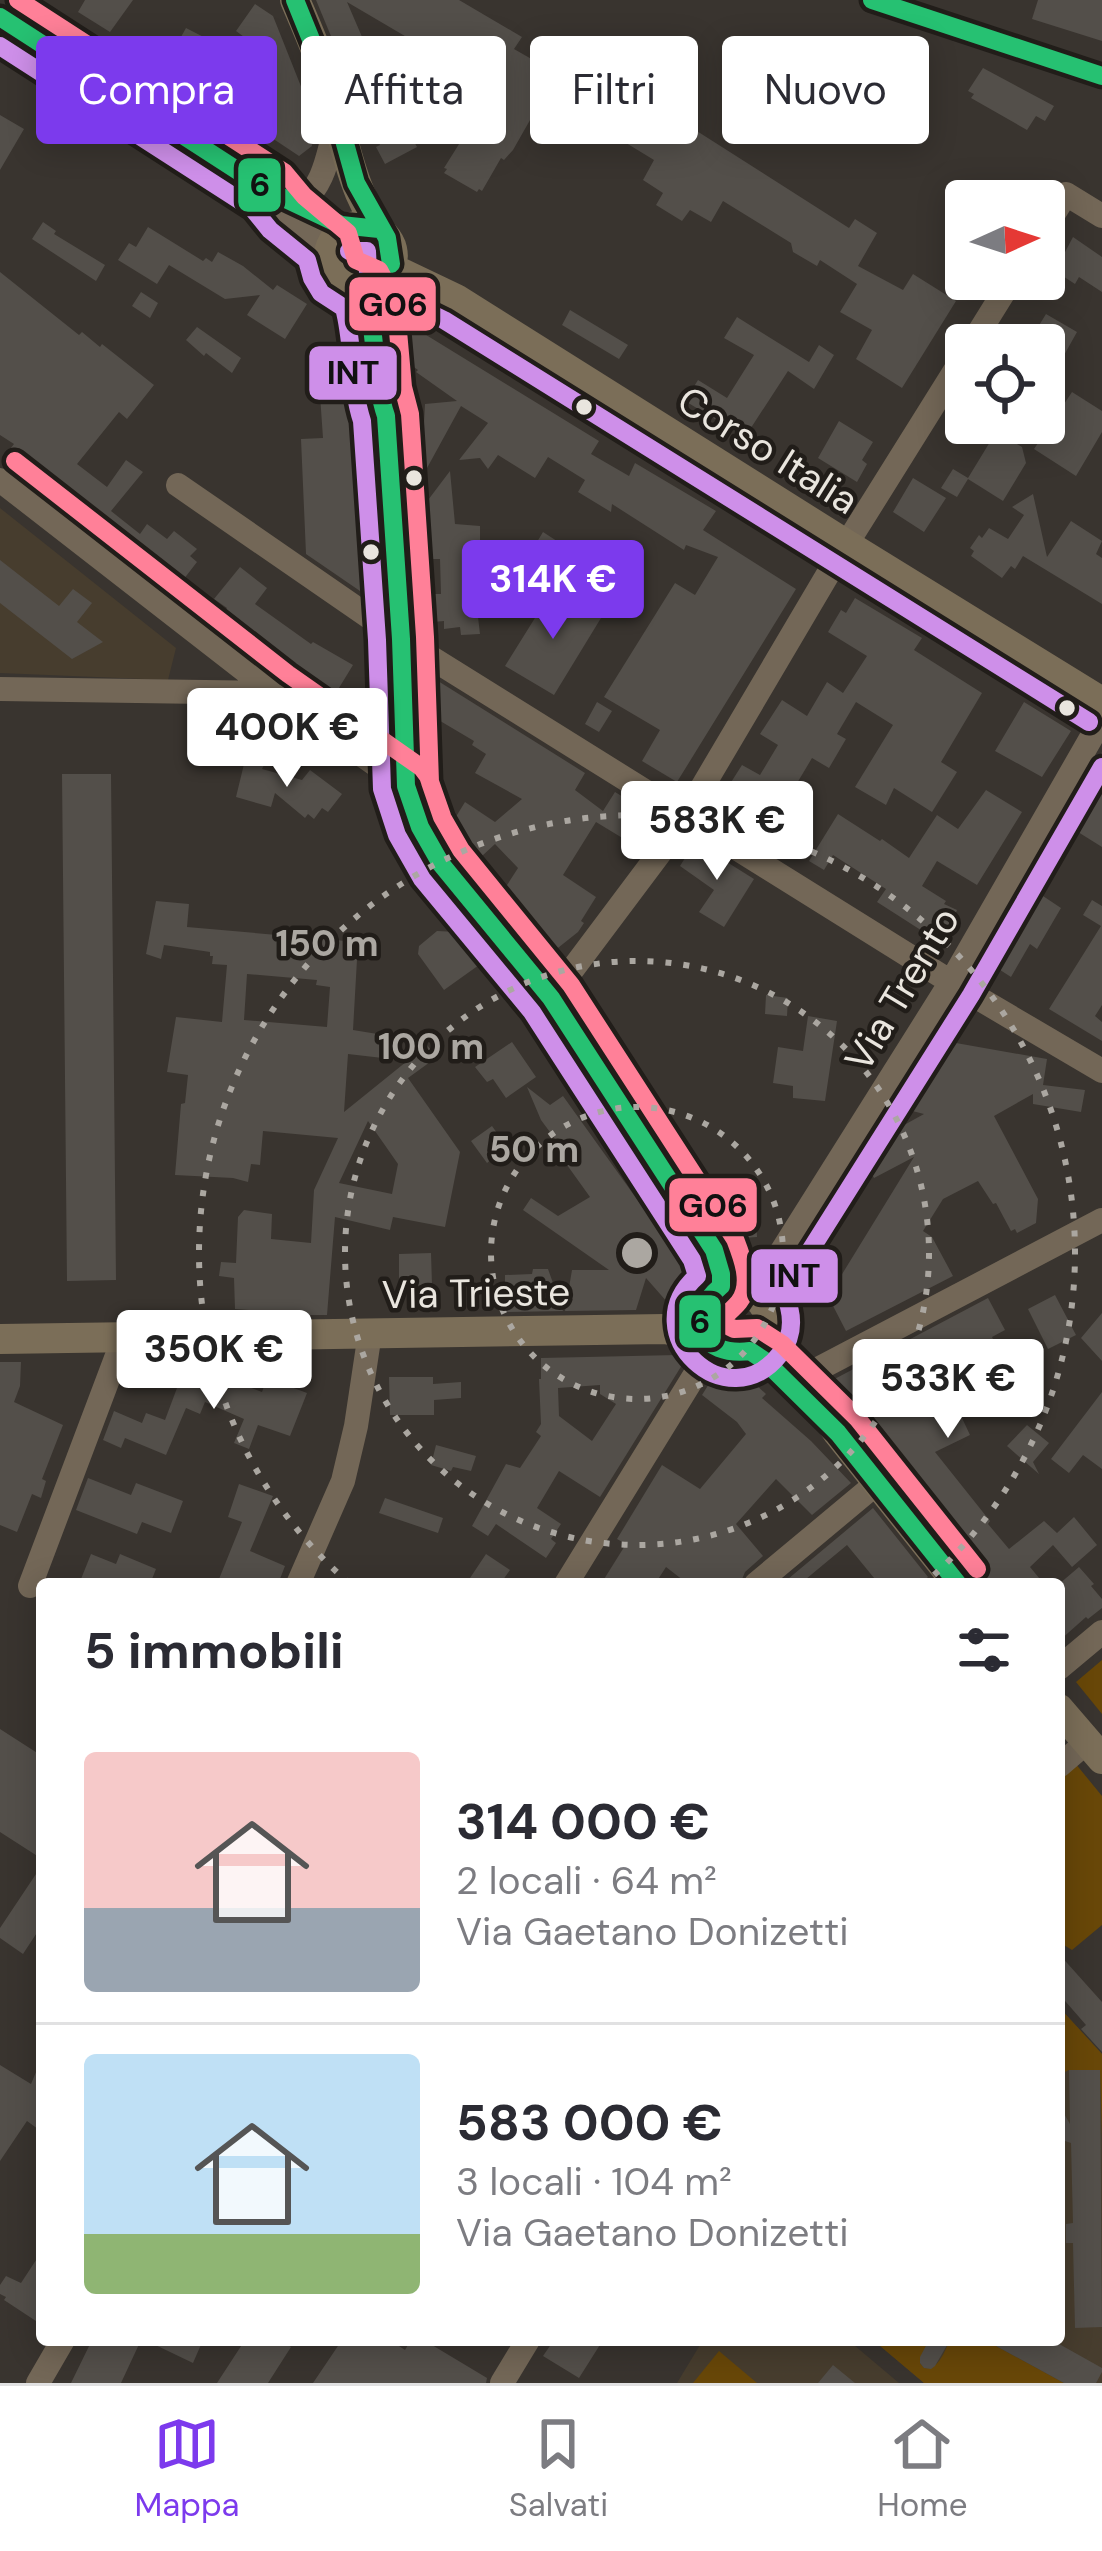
<!DOCTYPE html>
<html lang="it">
<meta charset="utf-8">
<style>
body{margin:0;font-family:"DM Sans",sans-serif;background:#f2f2f3;color:#2b2b33;height:100vh;display:flex;flex-direction:column;font-size:45px;white-space:nowrap}
*{box-sizing:border-box;margin:0}
p{font-size:39px;color:#7c7c81}
.icon{flex:none;width:66px;height:66px;fill:none;stroke:currentColor;stroke-width:2;stroke-linecap:round;stroke-linejoin:round}
.map{position:relative;flex:1;overflow:hidden}
.details{position:absolute;left:36px;top:1578px;width:1029px;height:768px;display:flex;flex-direction:column;background:#fff;border-radius:12px;box-shadow:0 6px 30px #0003}
.details>*{flex:none}
.hud{position:absolute;left:36px;top:36px;width:1032px;height:108px;display:flex;gap:24px}
.needle{width:78px;rotate:87deg}
.fabs{position:absolute;left:945px;top:180px;display:grid;gap:24px}
.fabs a{display:grid;place-items:center;width:120px;height:120px;border-radius:12px;background:#fff;box-shadow:0 6px 30px #0003;font-size:60px}
.price{position:absolute;translate:-50% -102px;padding:0 27px;border-radius:12px;background:#fff;color:#222;font-size:39px;line-height:78px;filter:drop-shadow(0 3px 6px #0008)}
.price::after{content:'';position:absolute;left:50%;top:72px;width:36px;height:27px;margin-left:-18px;background:inherit;clip-path:polygon(0 0,100% 0,50% 100%)}
.price.current{background:#7c3aed;color:#fff}
ul{padding:0;list-style:none}
li{display:flex;align-items:center;gap:36px;height:300px;padding:0 48px}
li+li{border-top:3px solid #e1e1e2}
li span{display:grid;place-items:center;flex:none;width:336px;height:240px;border-radius:12px;color:#555}
li>.icon{margin-inline-start:auto}
span .icon{width:144px;height:144px;fill:#fffc;stroke-width:1}
li b{font-size:51px}
h2{display:flex;justify-content:space-between;align-items:center;height:144px;padding:0 48px;font-size:51px}
.tag{padding:0 42px;border-radius:12px;background:#fff;box-shadow:0 6px 30px #0003;font-size:42px;line-height:108px}
.tag.current{background:#7c3aed;color:#fff}
.tabs{display:flex;justify-content:space-around;align-items:center;height:168px;border-top:3px solid #e1e1e2;background:#fff;font-size:33px;color:#7c7c81}
.tabs a{display:grid;justify-items:center;gap:6px}
.tabs .current{color:#7c3aed}
.map>svg:first-child{display:block}
.built{fill:#473d2e}
.green{fill:#684708}
.building{fill:#534f4a;fill-rule:evenodd}
.lines{fill:none;stroke-linecap:round;stroke-linejoin:round}
.minor{stroke:#736757;stroke-width:24}
.major{stroke:#7b6e58;stroke-width:30}
.bus-1-casing{stroke:#211d19;stroke-width:27}
.bus-2-casing{stroke:#211d19;stroke-width:27}
.bus-3-casing{stroke:#211d19;stroke-width:27}
.bus-1{stroke:#26c172;stroke-width:18}
.bus-2{stroke:#ce8fe9;stroke-width:18}
.bus-3{stroke:#ff8098;stroke-width:18}
.ring{fill:none;stroke:#aba7a1;stroke-width:6;stroke-dasharray:6 12}
.bus-dot{fill:#e9e5de;stroke:#211d19;stroke-width:4.5}
.labels{text-anchor:middle;dominant-baseline:central;stroke-width:9;stroke-linejoin:round;paint-order:stroke}
.street-label{font-size:39px;fill:#e9e5de;stroke:#211d19}
.centre{fill:#aba7a1;stroke:#211d19;stroke-width:6}
.ring-label{font-size:36px;text-anchor:middle;font-weight:bold;fill:#aba7a1;stroke:#211d19;stroke-width:9;stroke-linejoin:round;paint-order:stroke}
.line-badge{stroke:#211d19;stroke-width:4.5}
.pale-badge-label{font-size:33px;text-anchor:middle;font-weight:bold;fill:#111}
</style>
<div class="map">
<svg width="1102" height="2383" viewBox="0 0 1102 2383">
<rect width="100%" height="100%" fill="#39342f"/>
<!-- built -->
<path class="built" d="M0 508 176 648 168 680 0 673Z
M1059 2007 1102 2054V2383H924L873 2340H1059Z
M703 2340H848L899 2383H677Z"/>
<!-- green -->
<path class="green" d="M1102 1660V1714L1076 1682Z
M1075 1763 1102 1796V1925L1072 1950 1059 1942V1776Z
M1059 2007 1102 2054V2137L1100 2070H1069L1059 2075Z
M873 2340H929L920 2363 924 2368C939 2370 944 2352 950 2340H985L1064 2383H924Z
M719 2351 757 2383H693Z"/>
<!-- building -->
<path class="building" d="M85 0H133L110 32 78 12Z
M316 0H459L522 37 514 49 563 77 574 60 677 123 678 121 700 133 849 228 855 219 877 233 858 266 903 290 913 274 956 301 902 388 856 359 872 330 840 312 857 284 820 260 817 266 793 252 791 243 723 201 711 222 690 210 682 221 656 205 663 193 643 180 654 160 585 118 578 120 542 99 513 150 504 160 501 158 482 191 479 189 477 192 444 173 447 169 444 168 476 117 463 124 481 95 410 54 427 49 347 2 375 67 391 59 399 75 394 77 403 95H400L412 129 408 131 417 147 385 164 376 147 380 145 366 111 370 110 362 93 365 92 344 51 338 53Z
M1038 0H1102V41L1032 19Z
M255 4 273 16 306 99 312 146 299 156 197 88 206 74 172 53 186 28 270 71 277 61 236 31Z
M760 38 783 53 774 71 748 58Z
M983 68 1054 106 1045 121 1036 116 1027 130 971 98 974 94 968 91Z
M0 115 24 129 0 170Z
M43 222 56 231 54 234 105 265 96 281 32 239Z
M148 227 203 261 206 258 212 262 218 252 243 266 273 290 277 285 307 304 285 339 247 315 260 295 225 299 169 265 157 284 118 260 129 243 136 247Z
M1073 237 1102 257V292L1079 277 1075 284 1055 271Z
M0 272 79 335 82 332 100 347 102 344 154 385 127 419 119 412 77 464 107 487 126 460 143 472 111 511 140 534 147 524 167 539 174 531 197 549 190 556 197 562 173 593 13 469 15 467 3 458 14 444 0 435Z
M141 292 158 303 150 318 132 306Z
M570 310 628 345 619 359 562 325Z
M1046 314 1077 332 1058 366 1044 358V345H1027Z
M737 317 809 362 819 345 834 355 814 389 788 371 745 437 685 401 698 380 727 398 754 355 724 338Z
M197 327 241 358 232 373 206 353 204 356 186 340Z
M418 330 599 441 591 454 629 476 635 463 716 511 703 530 796 589 677 782 642 761 660 730 604 697 675 583 695 595 718 557 686 545 684 550 612 504 611 512 578 492 585 480 548 457 535 478 498 455 488 469 480 458 459 460 488 423 461 406 421 479 425 404 457 401 416 372 418 370 411 365 410 334Z
M1072 392 1102 411V432L1076 476 1034 449Z
M320 395H360L369 585 360 591 306 554 301 439 323 438Z
M839 421 873 442 862 460 867 464 857 482 818 458Z
M996 432 1022 447 1026 463 1003 501 968 479 957 497 941 488 953 469 968 478Z
M450 471 455 524 480 526V546H474L477 593H482L483 617H478L480 634 461 635 460 627 444 629V621L433 622 431 594H441L440 559H429L422 508Z
M913 478 946 498 924 532 893 512Z
M1033 494 1047 557 1071 521 1102 541 1096 554 1102 558V604L1023 556 1015 569 1011 566 1002 578 971 556 974 551 970 548 979 535 982 538 989 528 1008 539 1024 515 1012 507Z
M543 532 580 556 574 571 534 547Z
M0 560 59 606 73 589 92 603 77 622 103 642 72 659 0 603Z
M240 567 267 588 255 604 311 644 313 642 353 665 331 701 294 678 290 684 274 672 280 666 246 640 241 646 226 634 228 631 225 629 234 619 224 612 227 608 214 599Z
M553 589 601 618 554 695 505 666Z
M855 598 922 638 914 650 982 693 941 762 957 772 932 812 894 788 886 805 855 787 893 725 856 702 837 734 846 739 829 768 812 758 787 800 802 810 785 838 721 798 742 765 760 775 778 745 760 734 782 700 807 716 827 682 843 693 867 656 828 632 841 610 846 613Z
M430 676 585 773 575 790 603 811 615 792 648 812 629 842 596 822 563 875 596 897 581 921 584 923 578 932 544 959 520 926 525 915 498 899 518 868 495 844 469 868 446 833 465 802 495 822 522 799 475 773 486 754 472 745 474 741 425 712 424 682Z
M597 702 612 711 599 732 585 724Z
M1024 702 1071 731 1042 777 995 751Z
M1102 752V847L1062 822Z
M245 760 264 765 262 769 302 780 310 770 342 794 328 812 322 808 314 819 308 814 305 818 275 793 271 807 236 797Z
M62 774H111L116 1280 67 1281Z
M986 790 1022 812 977 885 937 861 922 886 946 901 944 904 957 910 954 917 956 918 941 943 877 902 886 889 833 855 824 870 809 861 838 814 880 841 882 839 909 858 937 815 958 829Z
M695 842 754 879 724 927 699 912 714 890 680 866Z
M1033 872 1047 880 1040 894 1061 908 1037 949 1030 944 1011 977 983 959Z
M1092 900 1102 906V1005L1095 1016 1102 1022V1041L1049 1009 1101 926 1083 915Z
M156 901 189 904 187 927 358 942 353 1030 402 1038 400 1060 348 1054 344 1112 427 1045 437 1057 408 1078 460 1152 445 1227 393 1217 390 1230 335 1217 327 1315H278V1312L235 1309 234 1278 219 1276 221 1262 236 1263 238 1217 244 1210 272 1214 271 1239 311 1243 314 1190 338 1138 263 1131 260 1165 251 1164 248 1182 233 1178 175 1175 181 1104 185 1103 188 1075 167 1072 176 1017 222 1022 227 965 212 964 213 956H210V952L164 945 161 959 146 954ZM247 974 317 980 316 985 330 987 327 1027 244 1020ZM368 1121 398 1164 392 1194 339 1183Z
M437 931 457 932 479 965 444 990 418 954 419 946Z
M766 995 788 998 787 1016 765 1014Z
M808 1016 837 1021 825 1101 793 1098V1086L773 1083 778 1047 803 1051Z
M939 1033 956 1043 1047 1059 1043 1085 1085 1090 1081 1112 1033 1104V1094L994 1116 1038 1199 1036 1223 1017 1233 1015 1229 1011 1231 996 1203 993 1204 978 1181 943 1199 923 1231 932 1237 953 1276 846 1331 831 1302 841 1286 836 1284 914 1157 874 1178 865 1162 884 1152 877 1140 924 1114 893 1106Z
M512 1042 536 1077 506 1098 493 1079 487 1082 475 1067Z
M527 1087 550 1105 563 1096 659 1230 667 1225 676 1238 671 1242 701 1277 686 1294 683 1304 675 1311 646 1278 636 1310 565 1311 572 1270H609L523 1210 531 1198 558 1216 590 1197 562 1158 567 1155 541 1120Z
M492 1126 507 1147 487 1163 471 1141Z
M755 1195 757 1237 741 1238 737 1198Z
M431 1253 432 1285 399 1286V1254Z
M533 1269H548L563 1311 505 1312V1275L532 1274Z
M1055 1295 1076 1335 1048 1349 1028 1309Z
M988 1298 1005 1330 992 1337 1008 1369 988 1377 971 1348 966 1350 965 1348 914 1375 927 1404 993 1375 1004 1399 962 1418 970 1435 935 1452 990 1521 988 1524 1009 1549 1044 1521 1057 1533 1074 1517 1097 1545 1072 1567 1053 1545 1030 1567 1044 1584H989L911 1491 827 1383Z
M1102 1313V1361L1081 1338Z
M677 1355 682 1365 600 1497 559 1471 537 1508 561 1524 551 1539 556 1543 546 1558 496 1524 488 1536 472 1526 506 1464 520 1468 541 1436 536 1432 541 1424 539 1379H541V1358ZM600 1385V1394L616 1404 592 1441 559 1416 558 1388Z
M0 1362H21L20 1386 14 1402 63 1425 42 1479 46 1481 41 1498 32 1494 17 1532 0 1525Z
M717 1371 743 1373 766 1394 762 1398 811 1441 851 1483 812 1515 776 1479 736 1524 763 1556 745 1572 740 1584H688L666 1567 655 1584H601L626 1544 617 1539 662 1465 700 1489 746 1434 737 1422 702 1395Z
M183 1372 213 1384 217 1375 262 1392 267 1378 307 1393 290 1436 258 1425 249 1449 234 1443 244 1419 205 1402 200 1414 186 1408 166 1455 125 1438 121 1448 103 1440 114 1411 142 1423 146 1413 165 1420Z
M389 1377H433V1384L461 1382V1398L434 1400V1415H390Z
M1102 1392V1469L1083 1455 1069 1473 1051 1459Z
M1027 1425 1049 1443 1033 1462 1039 1474 1007 1446Z
M436 1445 476 1456 471 1471 453 1467 451 1471 431 1465Z
M88 1478 131 1495 136 1483 183 1501 171 1533 142 1522 137 1534 76 1510Z
M239 1484 273 1496 250 1551 285 1566 278 1584H217L242 1522 228 1517Z
M385 1498 443 1518 438 1533 379 1513Z
M873 1508 928 1577 920 1584H879L847 1545 800 1584H782Z
M91 1554 116 1564 120 1554 156 1569 150 1584H79Z
M486 1554 510 1570 500 1584H466Z
M1079 1567 1094 1584 1091 1586 1102 1599V1608L1088 1619 1086 1617 1059 1641V1584Z
M0 1729 42 1756V1859L0 1832Z
M42 1865V1925L23 1954 0 1938V1928Z
M1059 1954 1102 2002V2052L1081 2029 1086 2025 1059 1994Z
M42 2058V2132L27 2121 0 2161V2065L31 2084Z
M1069 2070H1100L1102 2327 1075 2328 1073 2243H1066V2224L1073 2223 1071 2143 1059 2139V2105L1070 2124Z
M42 2251V2325L4 2300 6 2297 0 2294V2285L6 2276 21 2283Z
M92 2340H141L121 2383H71Z
M145 2340H203L193 2363Z
M245 2340H280L291 2347 268 2383H217Z
M342 2340H390L405 2350 411 2340H435L432 2345 487 2378 486 2383H313Z
M554 2340H603L579 2378 543 2356Z
M929 2340H950L935 2366 931 2369 924 2368 920 2363V2357Z
M985 2340H1052L1102 2368V2372L1096 2383H1064Z
M833 2365 855 2383H818Z"/>
<g class="lines">
<!-- minor -->
<path class="minor" d="M872 0 1102 76
M0 17 269 191 302 203 346 227
M271 193 287 213 330 248
M302 203C320 186 325 169 331 145
M1044 229 1066 194 1102 216
M971 345 1012 279
M0 480 274 693 406 786
M178 485 401 639 951 982 1102 1071
M0 689 274 693
M551 998 677 830 831 569 966 353
M756 1292 951 982 1102 719
M801 1378 1102 1220
M298 1584 343 1481 356 1426 370 1333
M566 1584 712 1347
M756 1584 877 1483
M30 1586 124 1337
M1059 1668 1102 1632
M1059 1766 1087 1742
M38 2383 63 2340
M502 2383 528 2340"/>
<!-- major -->
<path class="major" d="M295 0C307 28 320 57 329 86 339 122 346 159 360 193 365 204 371 216 377 226 382 234 390 239 392 249 398 276 369 296 345 283 310 263 337 211 379 229
M391 268 456 299 847 545 1102 702
M384 278C389 317 397 379 386 416L401 639 406 786 420 827 441 864 551 998 714 1250C723 1261 733 1277 744 1286 762 1300 780 1316 761 1340 756 1347 746 1353 737 1354 688 1359 684 1278 743 1286
M767 1329 838 1433 958 1584
M0 1339 665 1329 703 1336
M1059 1709 1102 1759"/>
<!-- bus-1 casing -->
<g class="bus-1-casing">
<path id="bus-1" d="M295 0 327 79 356 183 387 238 391 264
M872 0 1102 76
M0 17 269 191 341 225 379 229
M363 288C378 331 372 376 386 416L401 639 406 786 420 827 441 864 551 998 714 1250 721 1274V1286C682 1319 700 1357 750 1351L765 1361 838 1433 958 1584"/>
</g>
<!-- bus-2 casing -->
<g class="bus-2-casing">
<path id="bus-2" d="M0 46 253 209 270 230 307 260 312 278 321 293 344 308C354 345 350 385 362 421L377 640 382 789 397 835 422 879 532 1012 692 1260 697 1276C633 1333 728 1421 780 1354 795 1335 793 1313 784 1292L971 995 1102 767
M349 251H367L368 273 375 286 444 320 1089 722"/>
</g>
<!-- bus-3 casing -->
<g class="bus-3-casing">
<path id="bus-3" d="M18 0 284 172 304 196 348 233 356 260 379 270 388 287 397 320 403 387 410 414 425 637 430 782 442 817 461 850 571 985 735 1239C742 1257 753 1284 739 1302 735 1307 729 1312 724 1317L726 1325 734 1329 757 1328 782 1344 857 1418 977 1569
M15 461 288 674 422 768 428 776 442 816"/>
</g>
<!-- bus-1 -->
<use href="#bus-1" class="bus-1"/>
<!-- bus-2 -->
<use href="#bus-2" class="bus-2"/>
<!-- bus-3 -->
<use href="#bus-3" class="bus-3"/>
</g>
<!-- distance rings -->
<g class="ring">
<circle cx="637" cy="1253" r="146"/>
<circle cx="637" cy="1253" r="292"/>
<path d="M350 1584A438 438 0 1 1 924 1584"/>
</g>
<!-- markers -->
<g class="bus-dot">
<circle cx="584" cy="407" r="10"/>
<circle cx="414" cy="478" r="10"/>
<circle cx="371" cy="552" r="10"/>
<circle cx="1067" cy="708" r="10"/>
</g>
<g class="labels">
<!-- street labels -->
<g class="street-label">
<text transform="translate(768 450) rotate(32)">Corso Italia</text>
<text transform="translate(902 989) rotate(-59)">Via Trento</text>
<text transform="translate(476 1293) rotate(-1)">Via Trieste</text>
</g>
</g>
<circle cx="637" cy="1253" r="18" class="centre"/>
<g class="ring-label">
<text x="327" y="956">150 m</text>
<text x="431" y="1059">100 m</text>
<text x="534" y="1162">50 m</text>
</g>
<g class="line-badge">
<rect x="236" y="156" width="47" height="58" rx="12" fill="#26c172"/>
<rect x="347" y="275" width="91" height="58" rx="12" fill="#ff8098"/>
<rect x="307" y="344" width="92" height="58" rx="12" fill="#ce8fe9"/>
<rect x="667" y="1176" width="92" height="58" rx="12" fill="#ff8098"/>
<rect x="749" y="1247" width="91" height="58" rx="12" fill="#ce8fe9"/>
<rect x="677" y="1293" width="46" height="57" rx="12" fill="#26c172"/>
</g>
<g class="pale-badge-label">
<text x="260" y="196">6</text>
<text x="393" y="316">G06</text>
<text x="353" y="384">INT</text>
<text x="713" y="1217">G06</text>
<text x="794" y="1287">INT</text>
<text x="700" y="1333">6</text>
</g>
</svg>
<div class="fabs">
<a><svg class="needle" viewBox="-14 -14 28 28"><path d="M0-13l5 13h-10z" fill="#e53935"/><path d="M0 13l5-13h-10z" fill="#7c7c81"/></svg></a>
<a><svg class="icon" aria-label="locate" viewBox="0 0 24 24"><circle cx="12" cy="12" r="6"/><path d="M12 2v4M12 18v4M2 12h4M18 12h4"/></svg></a>
</div>
<b class="price current" style="left:553px;top:642px">314K €</b>
<b class="price" style="left:287px;top:790px">400K €</b>
<b class="price" style="left:717px;top:883px">583K €</b>
<b class="price" style="left:214px;top:1412px">350K €</b>
<b class="price" style="left:948px;top:1441px">533K €</b>
<div class="hud">
<a class="tag current">Compra</a>
<a class="tag">Affitta</a>
<a class="tag">Filtri</a>
<a class="tag">Nuovo</a>
</div>
<section class="details">
<h2>5 immobili<svg class="icon" aria-label="filters" viewBox="0 0 24 24"><path d="M4 7h16M4 17h16"/><circle cx="9" cy="7" r="2"/><circle cx="15" cy="17" r="2"/></svg></h2>
<ul>
<li><span style="background:linear-gradient(#f6c9c9 65%,#9aa5b1 0)"><svg class="icon" aria-label="home" viewBox="0 0 24 24"><path d="M3 11l9-7 9 7M6 9v11h12V9"/></svg></span><div><b>314 000 €</b><p>2 locali · 64 m²</p><p>Via Gaetano Donizetti</p></div></li>
<li><span style="background:linear-gradient(#bfe0f5 75%,#8fb573 0)"><svg class="icon" aria-label="home" viewBox="0 0 24 24"><path d="M3 11l9-7 9 7M6 9v11h12V9"/></svg></span><div><b>583 000 €</b><p>3 locali · 104 m²</p><p>Via Gaetano Donizetti</p></div></li>
</ul>
</section>
</div>
<nav class="tabs">
<a class="current"><svg class="icon" aria-label="map" viewBox="0 0 24 24"><path d="M3 6l6-2 6 2 6-2v14l-6 2-6-2-6 2zM9 4v14M15 6v14"/></svg>Mappa</a>
<a><svg class="icon" aria-label="saved" viewBox="0 0 24 24"><path d="M7 4h10v16l-5-4-5 4z"/></svg>Salvati</a>
<a><svg class="icon" aria-label="home" viewBox="0 0 24 24"><path d="M3 11l9-7 9 7M6 9v11h12V9"/></svg>Home</a>
</nav>
